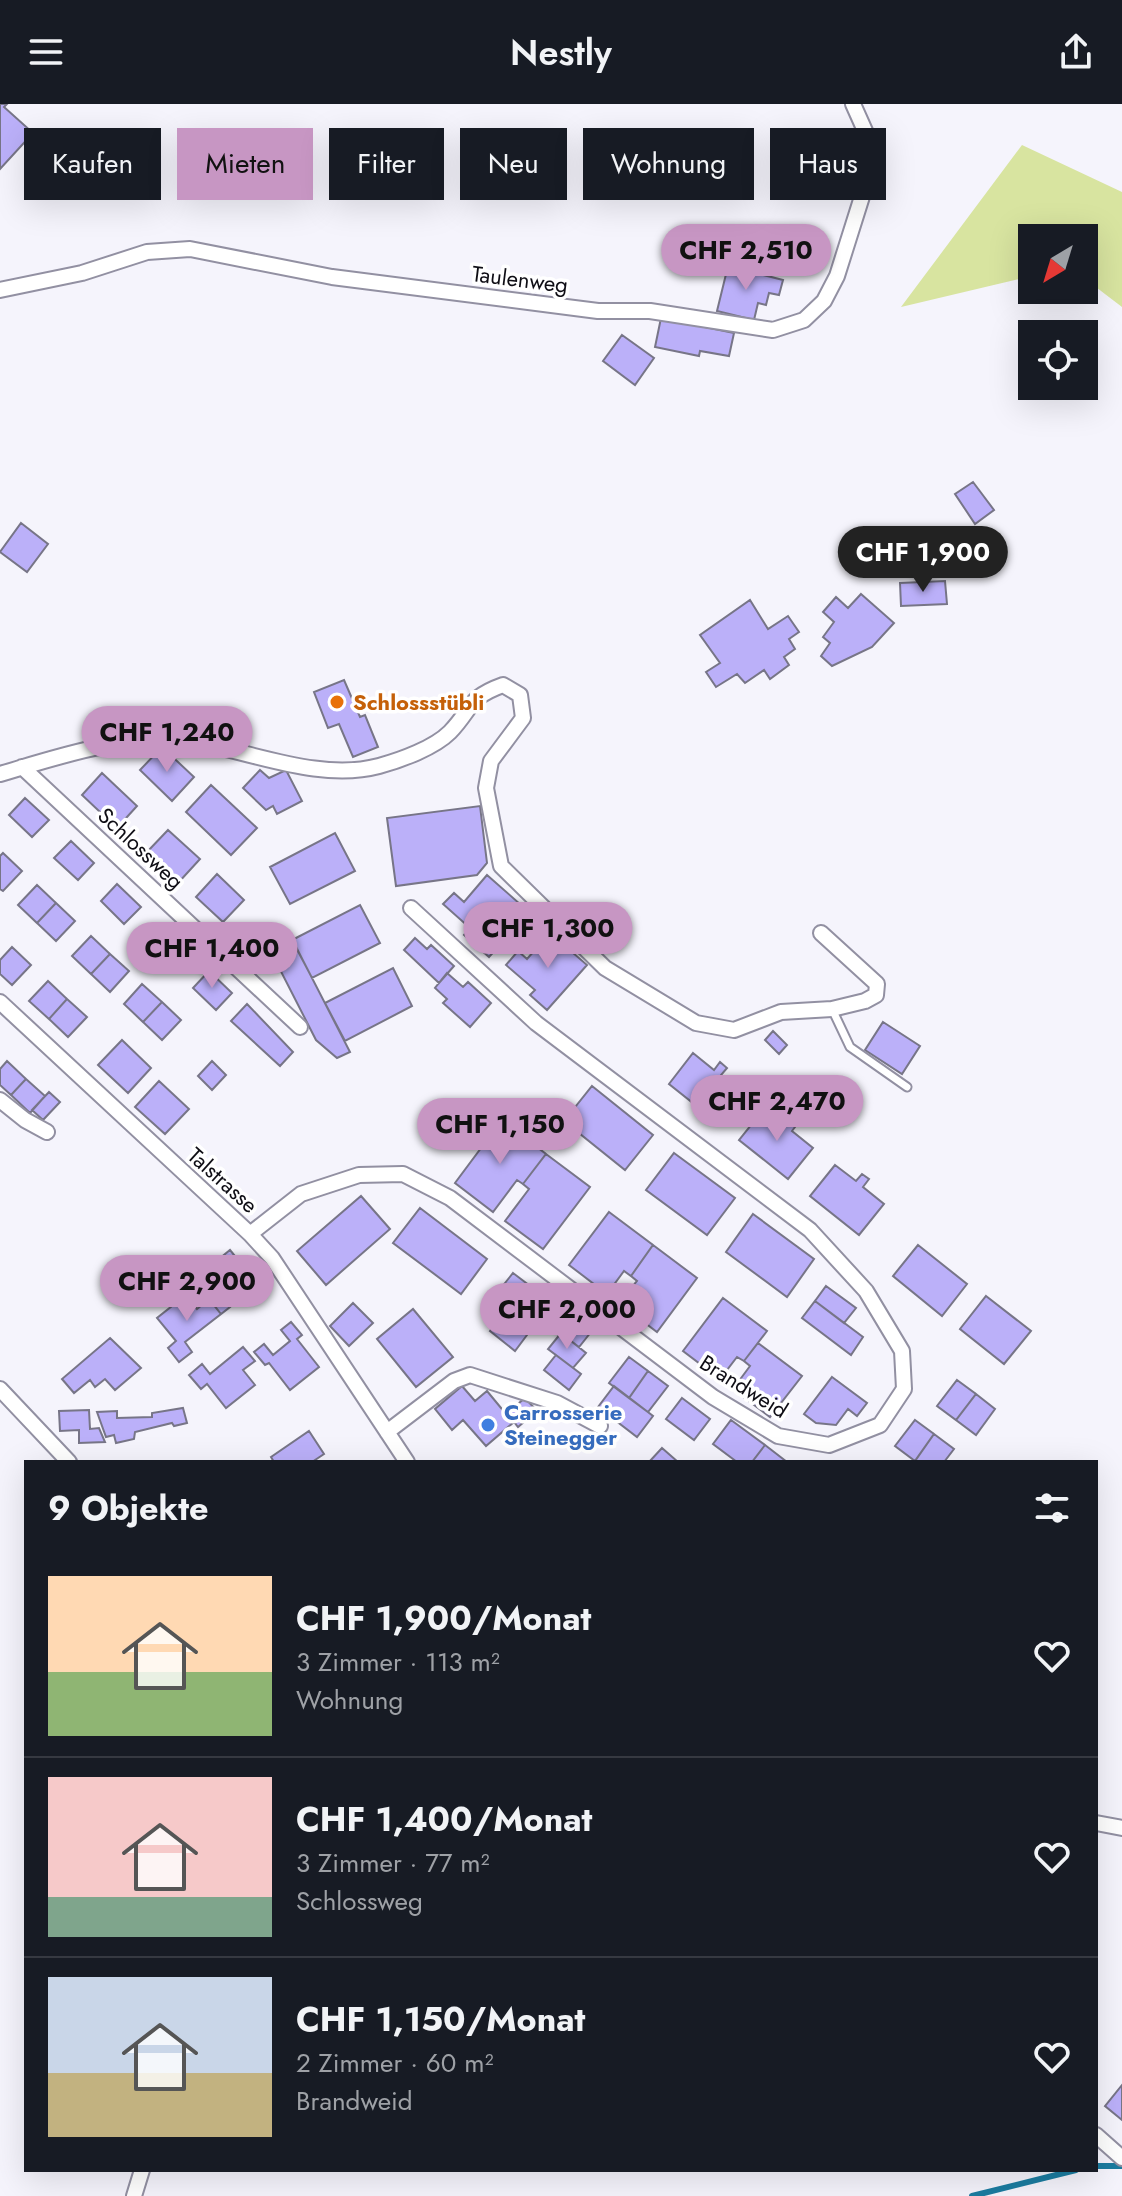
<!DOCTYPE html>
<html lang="de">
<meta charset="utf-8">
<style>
body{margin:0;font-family:Jost,sans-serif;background:#20242c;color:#f1f3f6;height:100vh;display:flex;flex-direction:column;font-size:30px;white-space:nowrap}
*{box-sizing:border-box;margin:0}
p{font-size:26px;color:#9ea1a6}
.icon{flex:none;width:44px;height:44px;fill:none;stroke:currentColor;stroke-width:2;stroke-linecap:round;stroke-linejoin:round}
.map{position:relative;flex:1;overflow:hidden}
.drawer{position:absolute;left:24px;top:1356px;width:1074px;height:712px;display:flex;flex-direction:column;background:#171b24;border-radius:0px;box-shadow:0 8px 32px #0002}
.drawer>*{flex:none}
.top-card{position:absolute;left:24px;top:24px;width:1074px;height:72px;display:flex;gap:16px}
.needle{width:52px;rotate:218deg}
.buttons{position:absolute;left:1018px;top:120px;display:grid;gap:16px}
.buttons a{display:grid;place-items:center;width:80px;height:80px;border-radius:0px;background:#171b24;box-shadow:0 8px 32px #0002;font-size:40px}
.price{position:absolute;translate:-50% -68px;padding:0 18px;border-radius:28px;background:#c796c3;color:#111;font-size:26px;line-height:52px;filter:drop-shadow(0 2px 4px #0008)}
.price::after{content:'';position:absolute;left:50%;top:48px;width:24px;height:18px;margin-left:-12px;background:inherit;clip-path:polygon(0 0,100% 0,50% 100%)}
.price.selected{background:#222;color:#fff}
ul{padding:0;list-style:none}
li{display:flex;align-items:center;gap:24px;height:200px;padding:0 24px}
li+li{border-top:2px solid #363941}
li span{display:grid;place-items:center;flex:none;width:224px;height:160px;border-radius:0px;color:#555}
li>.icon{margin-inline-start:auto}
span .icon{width:96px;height:96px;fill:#fffc;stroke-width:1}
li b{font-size:34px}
h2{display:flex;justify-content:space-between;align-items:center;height:96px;padding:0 24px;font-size:34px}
.chip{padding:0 28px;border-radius:0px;background:#171b24;box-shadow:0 8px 32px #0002;font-size:28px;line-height:72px}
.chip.selected{background:#c796c3;color:#111}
header{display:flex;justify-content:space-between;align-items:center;height:104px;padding:0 24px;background:#171b24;font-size:36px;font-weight:600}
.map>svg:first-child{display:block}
.green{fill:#d8e4a0}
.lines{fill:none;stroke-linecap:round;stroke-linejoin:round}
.stream{stroke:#1b7ca0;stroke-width:6}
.building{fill:#bbb0f9;stroke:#777587;stroke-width:2}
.lane-casing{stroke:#9290a2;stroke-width:11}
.street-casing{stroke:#9290a2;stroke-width:18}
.lane{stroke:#fff;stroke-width:7}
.street{stroke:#fff;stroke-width:14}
.food-dot{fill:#e8710a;stroke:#fff;stroke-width:3}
.shop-dot{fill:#3f7fe0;stroke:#fff;stroke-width:3}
.labels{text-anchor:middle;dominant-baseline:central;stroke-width:7;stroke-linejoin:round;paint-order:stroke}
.street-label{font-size:22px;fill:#0e0d14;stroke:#fff}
.food-label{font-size:22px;font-weight:bold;fill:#c56008;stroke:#fff;text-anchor:start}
.shop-label{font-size:22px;font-weight:bold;fill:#366cbe;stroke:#fff;text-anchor:start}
</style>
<header><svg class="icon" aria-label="menu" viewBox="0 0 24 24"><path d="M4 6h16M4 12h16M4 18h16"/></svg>Nestly<svg class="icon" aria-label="share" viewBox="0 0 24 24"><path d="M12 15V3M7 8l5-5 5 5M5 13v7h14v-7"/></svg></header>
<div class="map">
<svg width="1122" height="2092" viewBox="0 0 1122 2092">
<rect width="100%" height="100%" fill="#f5f4fc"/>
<!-- green -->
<path class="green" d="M1022 41 1122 88V203L1084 174V134H1032V172L901 203Z"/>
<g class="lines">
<!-- stream -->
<path class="stream" d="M1096 2062H1122
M972 2092 1076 2066"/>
</g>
<!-- building -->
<path class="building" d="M0 0H7L4 3 33 29 0 65Z
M728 162 783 176 779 191 769 189 766 201 758 199 754 216 717 207Z
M661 214 734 229 729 252 700 247 699 252 655 243Z
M622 231 654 254 635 281 603 257Z
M973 378 994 406 975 420 955 390Z
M21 419 48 440 27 468 0 448Z
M945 477 947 500 901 502 900 479Z
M861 490 894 519 872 543 832 562 821 552 830 539 823 533 834 518 823 508 836 493 848 504Z
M750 496 768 525 788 512 799 528 789 535 795 545 784 553 789 561 770 575 764 566 745 579 737 570 716 583 706 568 720 559 700 531Z
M344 576 360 613 365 611 378 643 353 653 339 620 328 624 314 588Z
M162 643 194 673 172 697 140 666Z
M260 666 269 674 286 666 302 697 277 710 273 702 266 706 243 684Z
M102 669 137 702 117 724 82 691Z
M211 681 257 724 231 751 186 708Z
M25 694 49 716 32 733 9 711Z
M480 702 487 759 477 771 396 782 387 714Z
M168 726 200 755 178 779 146 749Z
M335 729 355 767 290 800 270 763Z
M71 737 94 759 78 776 54 754Z
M3 749 22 767 3 787 0 785V752Z
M217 770 244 796 223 818 196 793Z
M487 771 529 808 489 853 464 831 470 824 443 800 454 789 464 798Z
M117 780 141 803 124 820 101 797Z
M37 781 56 799 37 819 18 801Z
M56 799 75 817 56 837 37 819Z
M360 801 380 839 312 874 292 836Z
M164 825 188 847 172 864 148 842Z
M550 829 587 861 547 906 530 891 535 886 506 861 518 847 527 855Z
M91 832 110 850 91 870 72 852Z
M415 834 427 845 431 841 454 862 439 879 404 846Z
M292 835 350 948 337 954 316 936 270 846Z
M12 843 31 861 12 881 0 870V856Z
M110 850 129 867 110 888 91 870Z
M393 864 412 902 345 937 325 899Z
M209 867 232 889 216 906 193 884Z
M447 869 463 883 468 878 491 899 470 923 443 899 447 895 435 884Z
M48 877 67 895 49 915 29 897Z
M142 880 162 898 143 918 124 900Z
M67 895 87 913 68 933 49 915Z
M162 898 181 916 162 936 143 918Z
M247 900 293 948 280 962 231 917Z
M883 918 920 942 902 970 865 946Z
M773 927 787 941 779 950 765 936Z
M122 936 151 964 128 989 98 961Z
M693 949 714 966 720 958 727 964 721 971 742 988 718 1019 669 980Z
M7 957 26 975 11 991 0 981V965Z
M212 957 226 971 212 986 198 972Z
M26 975 45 992 30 1009 11 991Z
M159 977 189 1005 165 1030 135 1003Z
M592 982 653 1031 625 1066 564 1017Z
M49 988 60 998 43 1016 32 1006Z
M764 1005 785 1021 791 1014 798 1019 792 1027 813 1044 788 1075 739 1036Z
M502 1016 546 1050 523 1080 517 1076 493 1108 455 1079Z
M674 1049 735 1094 707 1131 646 1086Z
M546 1050 590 1083 543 1145 505 1117 529 1085 523 1080Z
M835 1061 856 1077 862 1070 869 1075 863 1083 884 1100 859 1131 810 1092Z
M361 1092 390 1125 326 1181 297 1147Z
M420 1104 487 1155 461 1190 393 1139Z
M609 1108 653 1141 631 1172 624 1167 607 1190 569 1161Z
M753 1110 814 1155 787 1193 726 1148Z
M653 1141 697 1174 657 1228 619 1199 637 1177 631 1172Z
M918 1141 967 1180 942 1212 893 1172Z
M230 1146 252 1173 257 1169 268 1183 258 1191 249 1179 226 1198 230 1203 221 1210 209 1195 218 1189 202 1169Z
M513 1169 538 1188 526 1204 501 1184Z
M826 1182 856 1204 844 1219 815 1197Z
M507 1190 532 1209 520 1225 495 1206Z
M186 1191 197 1205 209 1195 221 1210 185 1238 192 1248 179 1258 168 1244 176 1237 157 1214Z
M986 1192 1031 1227 1004 1260 960 1225Z
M723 1194 767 1227 744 1257 737 1253 720 1275 683 1247Z
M815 1197 863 1233 851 1251 802 1214Z
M353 1199 373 1219 349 1242 330 1222Z
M413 1205 453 1253 416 1283 377 1235Z
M566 1208 591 1228 579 1243 554 1224Z
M502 1211 527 1231 515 1247 490 1227Z
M291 1218 302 1231 297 1235 319 1263 290 1286 269 1259 265 1261 254 1248 264 1240 273 1251 290 1237 281 1226Z
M561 1229 586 1249 573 1264 548 1245Z
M110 1234 141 1264 115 1286 105 1275 95 1283 90 1276 74 1289 62 1275Z
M758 1239 802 1272 770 1313 733 1285 750 1262 744 1257Z
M243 1243 255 1257 243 1266 255 1281 226 1304 207 1280 201 1285 189 1271 202 1260 210 1270Z
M556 1251 581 1270 569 1286 544 1266Z
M629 1253 648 1267 629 1294 609 1279Z
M648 1267 668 1282 648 1308 629 1294Z
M832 1273 867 1299 857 1312 848 1305 836 1321 816 1319 804 1310Z
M957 1276 976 1290 956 1316 937 1302Z
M462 1282 475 1297 487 1287 506 1310 525 1294 537 1307 518 1323 514 1318 486 1342 463 1316 452 1326 435 1305Z
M614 1282 653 1312 637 1333 598 1303Z
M976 1290 995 1305 976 1331 956 1316Z
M682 1294 710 1315 694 1336 666 1315Z
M183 1304 187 1319 174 1322 172 1319 135 1328 134 1335 116 1339 114 1331 106 1333 97 1308 117 1307V1314L152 1313V1309Z
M89 1306 90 1325 99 1324 105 1338 79 1339V1326L60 1327 59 1307Z
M731 1316 765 1341 752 1358H737L713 1340Z
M915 1316 934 1330 915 1357 895 1342Z
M309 1327 324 1350 312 1358H274L271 1353Z
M934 1330 954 1345 944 1358H917L915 1357Z
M765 1341 787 1358H752Z
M662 1344 678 1358H649Z
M1122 1981V2016L1105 2002Z"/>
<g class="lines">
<!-- lane casing -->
<g class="lane-casing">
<path id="lane" d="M832 905 850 943 907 983"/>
</g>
<!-- street casing -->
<g class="street-casing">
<path id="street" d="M0 186 82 169 147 148 190 145 332 173 598 207H650L773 226 804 216 824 197 837 172 871 64 870 38 853 0
M22 663 300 923
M0 670C61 652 127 629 192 638 251 647 319 678 379 662 401 656 434 644 450 628 473 604 467 594 503 581L520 591 523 614 491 657 486 684 501 762 605 864 696 919 734 926 781 908 832 905 865 897 876 891 877 880 821 829
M0 898 250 1130 272 1154 407 1358
M0 996 25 1016 47 1028
M250 1130 301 1090 359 1071 403 1070 450 1094 713 1293 778 1332 829 1341 880 1321 904 1285 902 1247 866 1187 810 1126 536 919 411 804
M0 1285 69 1358
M387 1328 454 1277 470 1271 557 1299 600 1322
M1096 1719 1122 1724
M1096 2031 1122 2054
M134 2092 142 2066"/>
</g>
<!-- lane -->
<use href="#lane" class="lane"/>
<!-- street -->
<use href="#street" class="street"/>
</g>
<!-- markers -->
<circle class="food-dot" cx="337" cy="598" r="8"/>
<circle class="shop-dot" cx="488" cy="1321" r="8"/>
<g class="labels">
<!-- street labels -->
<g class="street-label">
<text transform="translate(520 175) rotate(7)">Taulenweg</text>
<text transform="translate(141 744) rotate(43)">Schlossweg</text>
<text transform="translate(223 1076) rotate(42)">Talstrasse</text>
<text transform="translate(744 1282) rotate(32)">Brandweid</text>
</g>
<!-- food labels -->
<g class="food-label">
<text x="353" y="598">Schlossstübli</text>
</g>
<!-- shop labels -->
<g class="shop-label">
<text x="504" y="1308">Carrosserie<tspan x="504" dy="25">Steinegger</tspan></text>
</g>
</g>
</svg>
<div class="buttons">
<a><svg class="needle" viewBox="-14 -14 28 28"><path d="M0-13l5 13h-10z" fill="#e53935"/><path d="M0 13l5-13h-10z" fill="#9ea1a6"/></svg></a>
<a><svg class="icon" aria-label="locate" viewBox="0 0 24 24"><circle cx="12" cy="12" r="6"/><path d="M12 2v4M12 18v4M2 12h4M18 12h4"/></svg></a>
</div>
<b class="price" style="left:746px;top:188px">CHF 2,510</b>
<b class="price selected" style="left:923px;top:490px">CHF 1,900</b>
<b class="price" style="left:167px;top:670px">CHF 1,240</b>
<b class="price" style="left:548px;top:866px">CHF 1,300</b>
<b class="price" style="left:212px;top:886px">CHF 1,400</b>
<b class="price" style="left:777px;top:1039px">CHF 2,470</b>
<b class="price" style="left:500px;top:1062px">CHF 1,150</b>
<b class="price" style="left:187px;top:1219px">CHF 2,900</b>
<b class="price" style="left:567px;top:1247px">CHF 2,000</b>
<div class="top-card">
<a class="chip">Kaufen</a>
<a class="chip selected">Mieten</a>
<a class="chip">Filter</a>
<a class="chip">Neu</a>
<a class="chip">Wohnung</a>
<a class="chip">Haus</a>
</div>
<section class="drawer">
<h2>9 Objekte<svg class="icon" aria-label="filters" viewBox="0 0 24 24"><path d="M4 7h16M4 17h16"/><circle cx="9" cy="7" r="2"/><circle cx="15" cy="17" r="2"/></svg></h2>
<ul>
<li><span style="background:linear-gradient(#ffd9b3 60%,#8fb573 0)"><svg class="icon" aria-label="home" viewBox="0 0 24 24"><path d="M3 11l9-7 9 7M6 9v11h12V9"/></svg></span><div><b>CHF 1,900/Monat</b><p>3 Zimmer · 113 m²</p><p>Wohnung</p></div><svg class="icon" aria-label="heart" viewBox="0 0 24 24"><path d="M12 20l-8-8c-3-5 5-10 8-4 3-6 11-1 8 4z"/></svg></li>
<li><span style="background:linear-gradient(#f6c9c9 75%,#7fa58c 0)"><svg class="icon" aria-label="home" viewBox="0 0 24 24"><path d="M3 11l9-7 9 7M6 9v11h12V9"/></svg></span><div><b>CHF 1,400/Monat</b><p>3 Zimmer · 77 m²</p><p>Schlossweg</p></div><svg class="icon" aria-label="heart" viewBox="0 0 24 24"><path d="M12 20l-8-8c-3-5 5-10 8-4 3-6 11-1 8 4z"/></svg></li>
<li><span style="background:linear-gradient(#c9d6e8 60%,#c2b280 0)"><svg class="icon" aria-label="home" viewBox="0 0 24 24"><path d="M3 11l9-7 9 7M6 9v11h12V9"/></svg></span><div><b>CHF 1,150/Monat</b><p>2 Zimmer · 60 m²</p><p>Brandweid</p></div><svg class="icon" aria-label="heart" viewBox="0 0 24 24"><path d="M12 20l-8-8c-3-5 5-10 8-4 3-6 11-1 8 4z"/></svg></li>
</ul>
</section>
</div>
